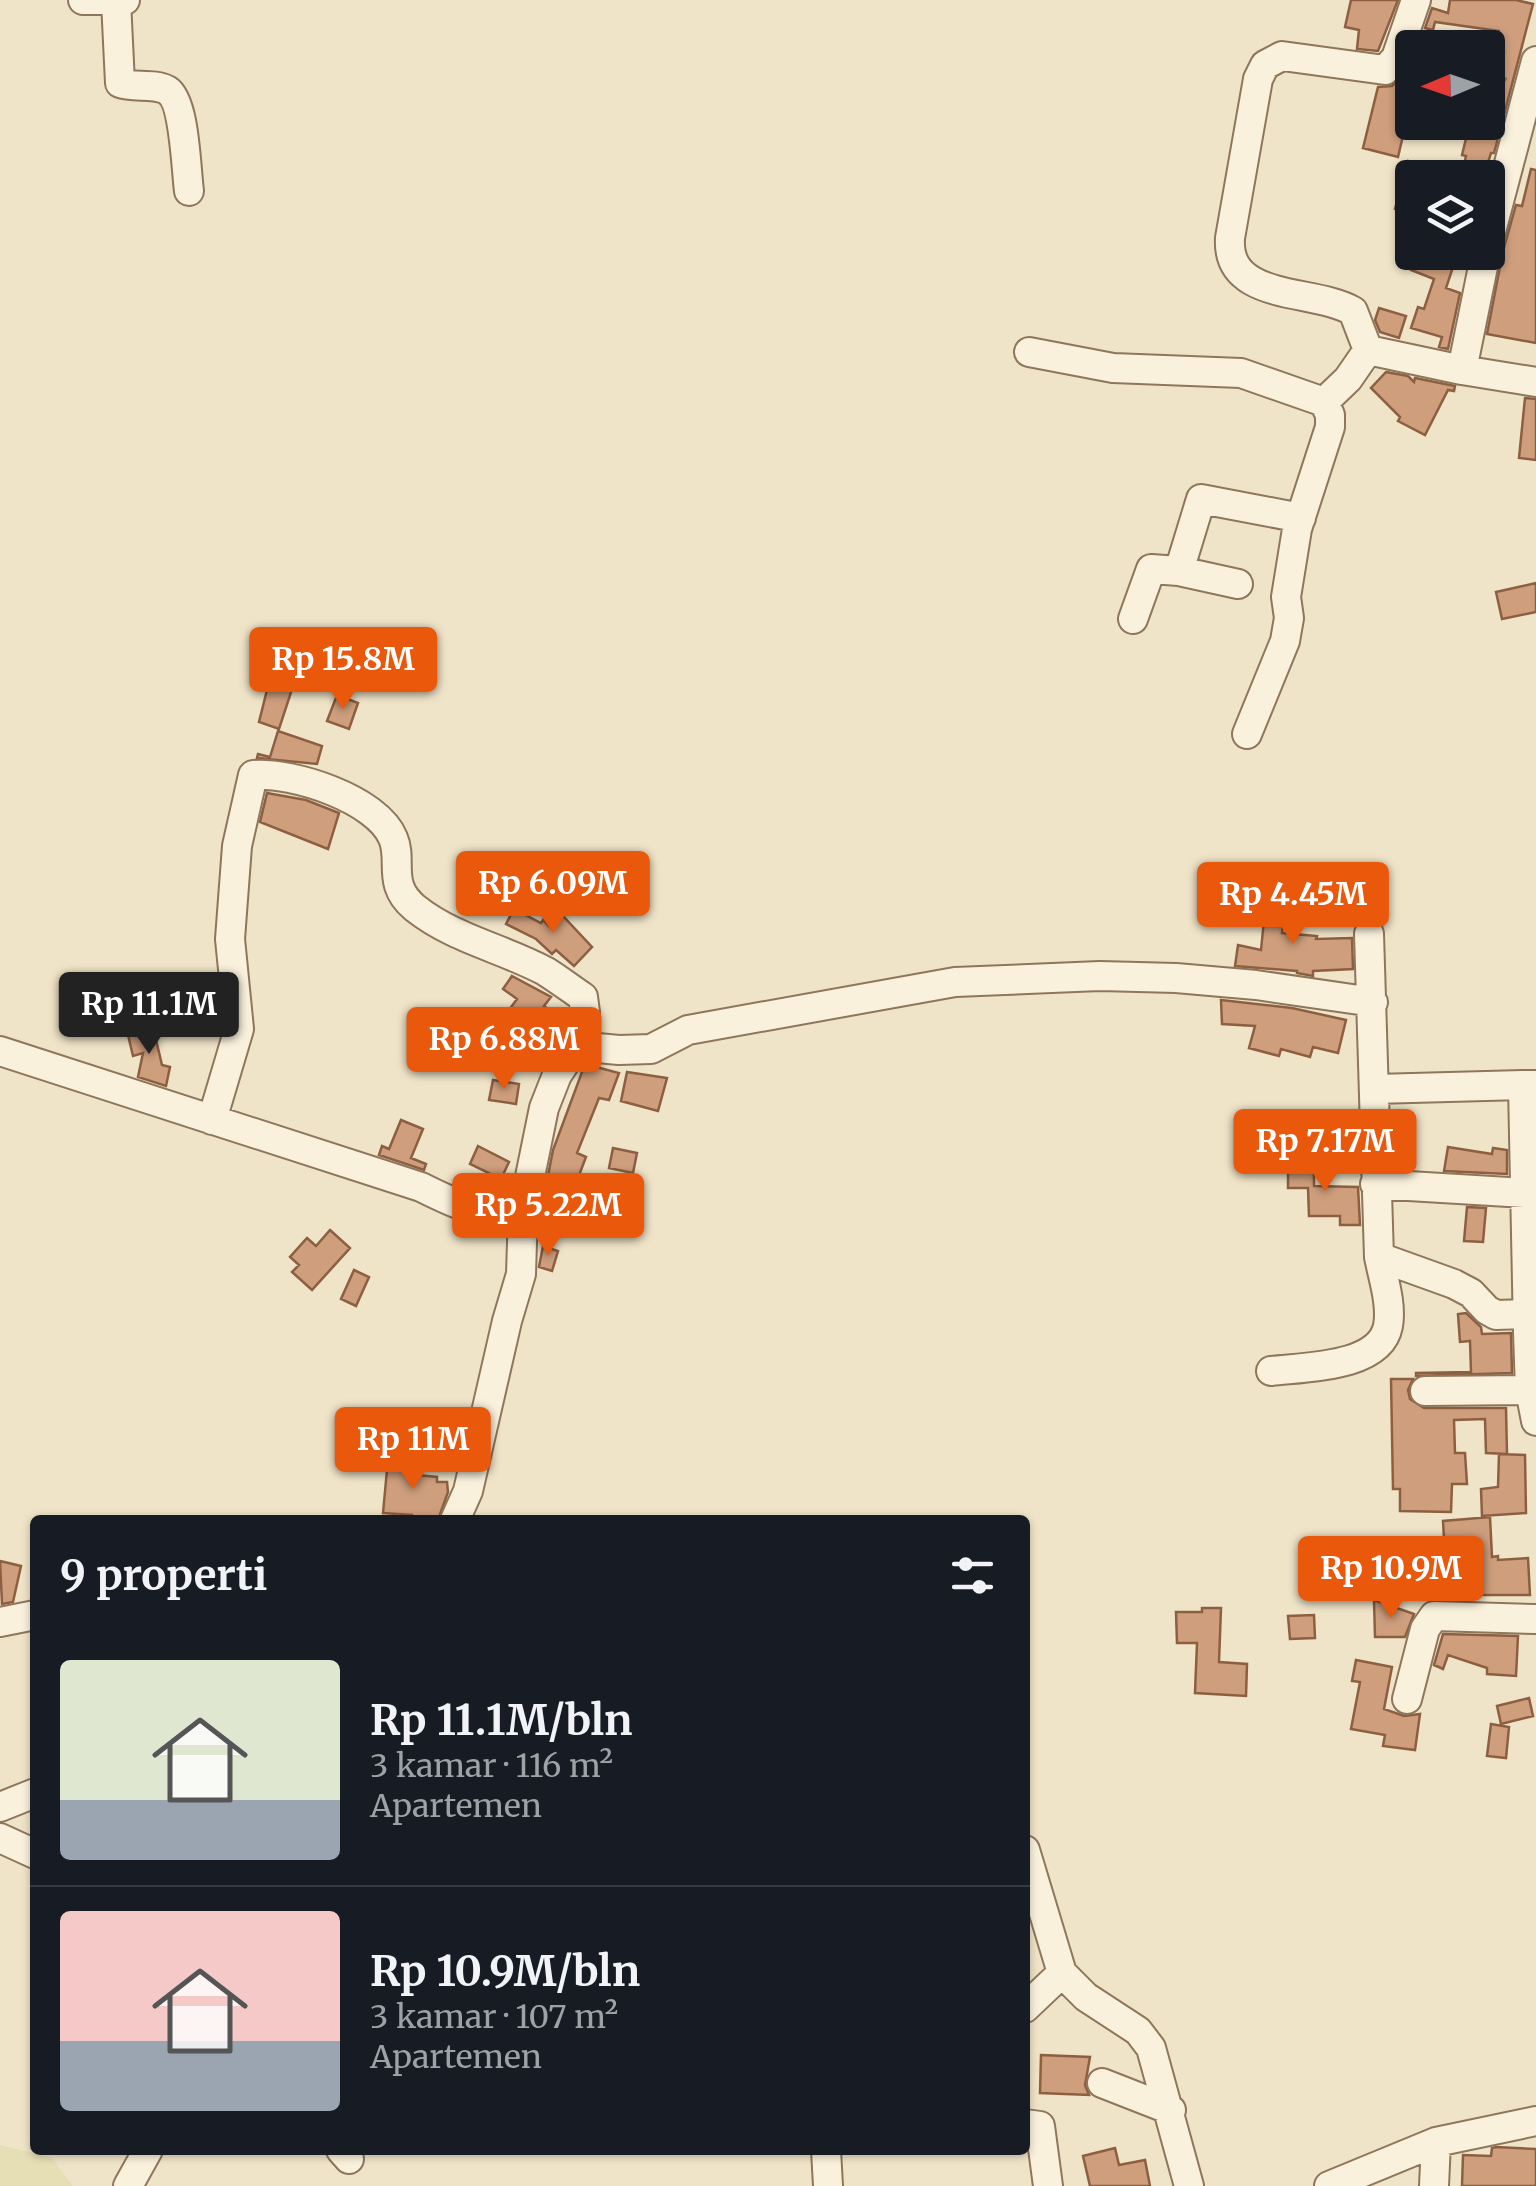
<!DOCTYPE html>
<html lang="id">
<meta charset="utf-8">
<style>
body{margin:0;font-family:Merriweather,serif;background:#242831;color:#f1f3f6;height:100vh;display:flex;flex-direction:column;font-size:38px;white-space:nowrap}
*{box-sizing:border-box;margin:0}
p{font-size:32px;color:#9ea1a6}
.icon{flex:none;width:55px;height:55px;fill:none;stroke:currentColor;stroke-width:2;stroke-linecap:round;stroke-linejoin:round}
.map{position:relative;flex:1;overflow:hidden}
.panel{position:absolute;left:30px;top:1515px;width:1000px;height:640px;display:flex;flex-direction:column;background:#171b24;border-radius:10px;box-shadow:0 2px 8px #0004}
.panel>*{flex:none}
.needle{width:65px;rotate:268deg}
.buttons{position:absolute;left:1395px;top:30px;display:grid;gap:20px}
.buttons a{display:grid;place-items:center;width:110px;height:110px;border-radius:10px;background:#171b24;box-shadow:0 2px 8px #0004;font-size:50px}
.price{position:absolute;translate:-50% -85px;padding:0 22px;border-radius:10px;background:#ea580c;color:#fff;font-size:32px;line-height:65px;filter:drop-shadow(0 2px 5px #0008)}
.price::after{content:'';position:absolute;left:50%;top:60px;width:30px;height:22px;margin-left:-15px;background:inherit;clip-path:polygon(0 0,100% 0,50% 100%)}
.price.selected{background:#222;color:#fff}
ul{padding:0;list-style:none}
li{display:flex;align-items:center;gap:30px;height:250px;padding:0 30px}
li+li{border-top:2px solid #363941}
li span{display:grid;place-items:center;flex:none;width:280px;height:200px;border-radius:10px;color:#555}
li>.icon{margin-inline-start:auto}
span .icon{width:120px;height:120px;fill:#fffc;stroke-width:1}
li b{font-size:42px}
h2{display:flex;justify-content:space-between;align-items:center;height:120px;padding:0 30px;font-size:42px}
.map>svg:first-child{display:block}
.farmland{fill:#e6deb5}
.building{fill:#cf9f7d;stroke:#8d5f41;stroke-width:2.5}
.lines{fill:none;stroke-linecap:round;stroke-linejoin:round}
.minor-casing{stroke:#8d765c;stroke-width:32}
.path{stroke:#8d765c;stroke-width:4;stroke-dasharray:8 5;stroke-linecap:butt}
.minor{stroke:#faf1dc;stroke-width:28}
</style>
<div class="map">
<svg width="1536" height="2186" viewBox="0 0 1536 2186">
<rect width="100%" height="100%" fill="#f0e4c8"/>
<!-- farmland -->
<path class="farmland" d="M0 2145 52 2158 73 2186H0Z"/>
<!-- building -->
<path class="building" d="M1351 0H1398L1378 51 1357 49 1359 30 1345 27Z
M1450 0H1516L1533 4 1494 153H1491L1483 178H1461L1466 156 1462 155 1470 122H1488V89L1495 54 1502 52 1496 50 1499 31 1435 22 1433 30 1425 28 1432 8 1448 13Z
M1412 64V97L1398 157 1363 148 1378 87 1392 86Z
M1408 161 1412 162V214L1395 209Z
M1531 169 1536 170V343L1487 334 1503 251 1516 205 1522 206Z
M1417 252H1458L1446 288 1460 293 1448 349 1439 347 1442 337 1411 328 1418 307 1424 309 1434 279 1411 270Z
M1379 308 1406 316 1399 338 1380 332 1375 320Z
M1386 372 1408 376 1414 382 1415 378 1455 386 1454 391 1448 390 1425 435 1398 421 1400 417 1371 388Z
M1525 398 1536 399V460L1519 458Z
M1536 583V612L1502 619 1496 592Z
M274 662 298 671 279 729 259 722Z
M337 695 358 703 349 729 327 721Z
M278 731 322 746 317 764 257 758 258 754 270 757Z
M267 793 306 800 339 813 328 849 260 822Z
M1256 899 1286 904 1282 933 1317 936 1316 939 1352 938 1353 969 1313 971V976L1297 973V971L1235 966 1238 945 1261 950 1264 920 1253 918Z
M514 909 541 923 543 920 551 928 563 916 592 947 574 966 556 950 552 954 536 939 506 924Z
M512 976 551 997 544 1006 563 1019 540 1051 524 1040 533 1027 509 1010 517 999 503 989Z
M191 997 219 1004 220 1032 185 1024Z
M1221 1000 1292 1008 1346 1020 1338 1053 1313 1047 1310 1057 1281 1049 1279 1056 1249 1048 1255 1026 1222 1024Z
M151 1019 162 1065 170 1067 166 1086 138 1077 143 1053 133 1056 128 1035 149 1030Z
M585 1064 619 1073 609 1100 599 1098 577 1153 586 1157 578 1178 571 1175 565 1193 546 1186 553 1150Z
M627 1072 667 1078 658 1111 621 1101Z
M493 1080 519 1084 516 1104 489 1100Z
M401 1120 423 1129 411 1158 426 1164 424 1170 379 1155 382 1146 389 1149Z
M478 1146 509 1162 501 1179 470 1164Z
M1448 1147 1492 1154 1493 1148 1507 1150V1174L1444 1171Z
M613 1148 637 1153 633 1173 609 1168Z
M1288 1160H1314V1186L1358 1187 1360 1225H1340V1216H1309L1308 1188H1288Z
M556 1199 569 1206 558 1226 545 1219Z
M1467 1207 1486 1208 1483 1242 1464 1241Z
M330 1230 350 1248 312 1290 292 1272 299 1265 290 1257 307 1238 316 1246Z
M543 1246 558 1251 552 1271 539 1267Z
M354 1270 369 1277 356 1306 341 1299Z
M1466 1313 1481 1327 1482 1334 1511 1333 1512 1373 1416 1376V1373L1471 1372 1470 1341 1460 1342 1458 1314Z
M1391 1379H1413L1408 1390 1410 1399 1424 1408H1506L1507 1454 1486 1453 1485 1419 1454 1420 1455 1453H1465L1467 1484H1452L1451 1512 1400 1511V1489H1393Z
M1499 1454 1525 1455 1526 1513 1482 1516 1481 1489 1498 1487Z
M388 1459 418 1462 417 1475 437 1477V1482H447L448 1492 438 1520H412V1515L383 1513Z
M1490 1517 1492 1557 1498 1556V1560L1528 1558 1530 1595H1476V1590L1447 1592 1443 1521Z
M1410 1560 1412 1595 1373 1598V1584L1364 1585 1363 1564Z
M0 1561 21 1566 13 1602 2 1604Z
M1374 1600 1414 1614 1405 1637H1375Z
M1202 1608H1221L1219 1662 1247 1664 1246 1696 1195 1693 1197 1643H1177L1176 1612H1202Z
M1314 1615 1315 1638 1290 1639 1288 1616Z
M1443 1634 1518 1636 1516 1676 1487 1674V1668L1448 1655 1443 1669 1434 1665Z
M1356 1660 1392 1667 1384 1709 1404 1716 1420 1714 1415 1750 1383 1746 1385 1735 1351 1729 1360 1682 1352 1681Z
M1529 1698 1533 1716 1501 1724 1497 1706Z
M1491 1724 1509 1727 1506 1758 1487 1756Z
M1041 2055 1090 2057 1085 2085 1089 2095 1040 2093Z
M1496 2147 1536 2149V2186H1462L1463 2155 1491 2156 1492 2148Z
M1115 2148 1119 2165 1145 2160 1150 2186H1090L1083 2156Z"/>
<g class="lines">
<!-- minor casing -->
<g class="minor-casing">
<path id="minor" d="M83 0H125
M116 1 120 83C133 88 154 83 167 90 185 101 186 170 189 191
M1488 243 1536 61
M1368 350 1353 311C1313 288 1226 302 1230 238L1258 79 1265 65 1282 56 1385 70 1396 58 1416 0
M1029 352 1113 368 1241 373 1324 402 1348 379 1368 350 1462 370 1536 382
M1462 370 1486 252
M1179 571 1238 584
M1133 619 1151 569 1179 571 1201 499 1301 518
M1247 734 1285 641 1289 618 1286 597 1297 529 1330 427V415L1324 402
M1369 934 1379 1257 1454 1284 1471 1293 1487 1310 1496 1315 1528 1314
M576 1046 619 1050 651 1049 688 1030 955 982 1100 976 1176 978 1256 985 1373 1002
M0 1051 421 1187C457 1205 483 1218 523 1211
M1375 1089 1523 1085
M212 1120 239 1029 230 939 237 846 253 775C293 772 377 799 393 838 403 861 386 884 415 908 454 939 502 948 545 971 558 979 571 989 583 997L585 1012 576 1046 557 1075 544 1108 523 1211 521 1274 507 1321 468 1491 455 1520
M1375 1184 1525 1193
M1536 1332 1528 1333 1530 1390 1536 1421
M1528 1333 1523 1085H1536
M1271 1371C1304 1367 1380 1368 1388 1326 1392 1304 1383 1278 1379 1257
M1425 1391 1530 1390
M0 1622 35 1615
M1407 1699 1425 1629 1434 1616 1536 1619
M0 1807 35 1793
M0 1838 35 1854
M1025 1850 1062 1973 1086 1997 1138 2031 1151 2048 1189 2186
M1025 2008 1062 1973
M1102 2083 1171 2110
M1025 2124 1040 2126 1048 2186
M341 2150 349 2159
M826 2150 828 2186
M128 2186 148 2150
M1329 2186 1436 2142 1536 2121
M1434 2186 1436 2142"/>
</g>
<!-- path -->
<path class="path" d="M1423 42 1436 48
M1488 70 1510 82"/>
<!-- minor -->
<use href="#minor" class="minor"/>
</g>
</svg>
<div class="buttons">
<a><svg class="needle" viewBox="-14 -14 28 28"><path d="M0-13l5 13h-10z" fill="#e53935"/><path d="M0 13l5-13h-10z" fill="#9ea1a6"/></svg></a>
<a><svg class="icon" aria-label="layers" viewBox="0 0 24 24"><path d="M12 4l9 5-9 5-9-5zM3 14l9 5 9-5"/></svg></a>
</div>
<b class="price" style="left:343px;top:712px">Rp 15.8M</b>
<b class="price" style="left:553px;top:936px">Rp 6.09M</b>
<b class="price" style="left:1293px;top:947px">Rp 4.45M</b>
<b class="price selected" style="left:149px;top:1057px">Rp 11.1M</b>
<b class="price" style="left:504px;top:1092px">Rp 6.88M</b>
<b class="price" style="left:1325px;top:1194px">Rp 7.17M</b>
<b class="price" style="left:548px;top:1258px">Rp 5.22M</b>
<b class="price" style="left:413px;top:1492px">Rp 11M</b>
<b class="price" style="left:1391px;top:1621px">Rp 10.9M</b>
<section class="panel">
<h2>9 properti<svg class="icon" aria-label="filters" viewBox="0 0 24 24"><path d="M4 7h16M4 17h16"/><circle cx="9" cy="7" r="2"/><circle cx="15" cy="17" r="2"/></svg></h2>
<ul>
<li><span style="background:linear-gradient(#dfe7d0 70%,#9aa5b1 0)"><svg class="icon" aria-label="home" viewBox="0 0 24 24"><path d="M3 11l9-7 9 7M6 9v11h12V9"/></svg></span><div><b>Rp 11.1M/bln</b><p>3 kamar · 116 m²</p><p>Apartemen</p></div></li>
<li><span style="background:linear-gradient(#f6c9c9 65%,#9aa5b1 0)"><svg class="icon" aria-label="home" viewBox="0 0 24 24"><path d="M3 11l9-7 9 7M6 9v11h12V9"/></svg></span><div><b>Rp 10.9M/bln</b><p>3 kamar · 107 m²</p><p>Apartemen</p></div></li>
</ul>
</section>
</div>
